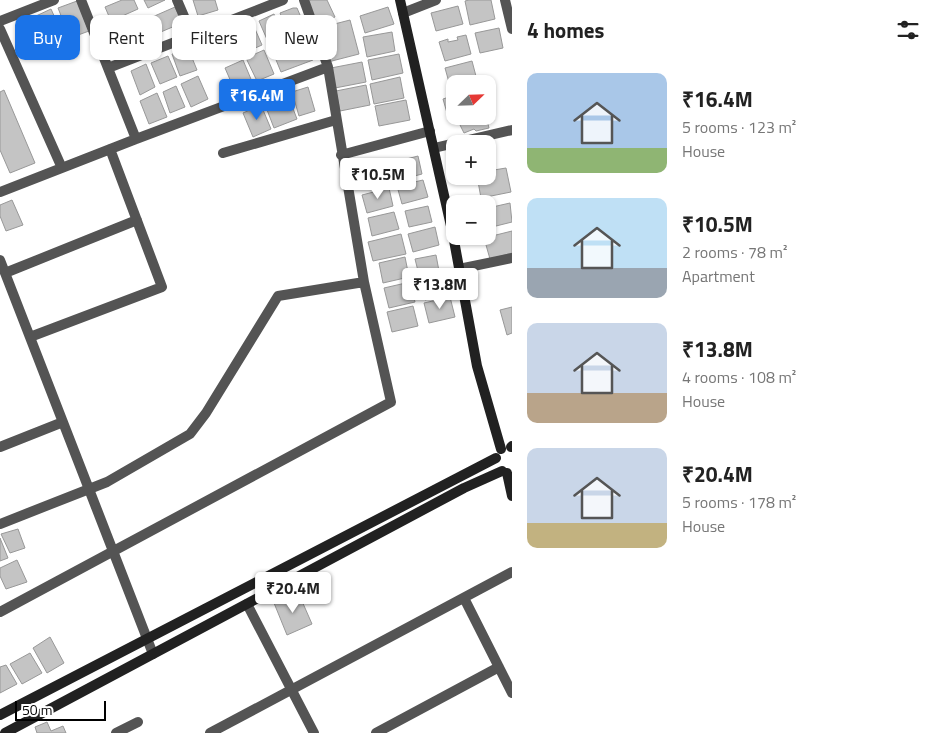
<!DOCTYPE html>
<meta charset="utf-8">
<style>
body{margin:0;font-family:"Titillium Web",sans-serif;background:#f6f6f6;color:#222;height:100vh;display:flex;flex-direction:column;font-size:19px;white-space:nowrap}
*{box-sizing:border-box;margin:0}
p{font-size:16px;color:#767676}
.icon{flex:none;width:28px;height:28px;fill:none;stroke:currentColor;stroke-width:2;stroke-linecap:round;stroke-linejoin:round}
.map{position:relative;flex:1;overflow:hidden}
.details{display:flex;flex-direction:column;background:#fff;width:425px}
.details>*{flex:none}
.hud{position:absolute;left:15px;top:15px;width:421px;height:45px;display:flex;gap:10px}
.needle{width:32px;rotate:67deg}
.tools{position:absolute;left:446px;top:75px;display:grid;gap:10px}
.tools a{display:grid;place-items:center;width:50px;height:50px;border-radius:10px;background:#fff;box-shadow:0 1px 4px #0004;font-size:25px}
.scale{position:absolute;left:15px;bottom:12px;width:91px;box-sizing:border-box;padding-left:5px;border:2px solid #000;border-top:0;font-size:14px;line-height:18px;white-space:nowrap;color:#000;-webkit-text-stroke:4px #fff;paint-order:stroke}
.price{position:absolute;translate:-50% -42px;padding:0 11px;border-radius:5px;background:#fff;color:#222;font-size:16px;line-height:32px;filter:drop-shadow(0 1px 2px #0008)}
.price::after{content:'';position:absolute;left:50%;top:30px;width:15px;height:11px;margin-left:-8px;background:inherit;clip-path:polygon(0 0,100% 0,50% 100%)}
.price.on{background:#1a73e8;color:#fff}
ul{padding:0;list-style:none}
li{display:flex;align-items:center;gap:15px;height:125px;padding:0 15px}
li span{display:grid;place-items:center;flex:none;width:140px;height:100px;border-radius:10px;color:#555}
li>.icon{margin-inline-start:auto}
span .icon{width:60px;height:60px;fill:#fffc;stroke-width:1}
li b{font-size:21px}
h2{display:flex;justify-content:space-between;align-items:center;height:60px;padding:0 15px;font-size:21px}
.pill{padding:0 18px;border-radius:10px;background:#fff;box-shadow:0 1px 4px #0004;font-size:18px;line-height:45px}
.pill.on{background:#1a73e8;color:#fff}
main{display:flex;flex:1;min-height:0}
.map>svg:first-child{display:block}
.building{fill:#c4c4c4;stroke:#989898}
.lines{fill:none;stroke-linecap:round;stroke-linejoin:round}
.street{stroke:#545454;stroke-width:10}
.secondary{stroke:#212121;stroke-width:10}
</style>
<main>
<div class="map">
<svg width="512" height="733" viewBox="0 0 512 733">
<rect width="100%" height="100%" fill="#fff"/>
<!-- building -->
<path class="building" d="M122 0H134L138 9 111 21 105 7Z
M144 0H165L148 8Z
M193 0H215L218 10 198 16Z
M311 0H327L335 17 317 25 307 2Z
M469 0H491L495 19 470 25 465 1Z
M77 1 89 31 70 38 58 8Z
M458 6 463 24 436 31 431 13Z
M175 7 182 23 156 34 150 18Z
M388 7 394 24 365 33 360 16Z
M293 8H297L306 29 289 35 280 13Z
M51 9 64 38 49 45 36 16Z
M274 14 284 37 269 44 259 21Z
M139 18 146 35 119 46 112 29Z
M350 20 359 54 328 62 319 28Z
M252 22 262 45 244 53 234 30Z
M499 28 503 48 480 53 475 33Z
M36 30 42 45 26 52 20 37Z
M392 32 395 51 367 57 363 37Z
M466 35 471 54 445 61 439 42 448 39V42L458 40 457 37Z
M305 37 313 60 281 72 272 50Z
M188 48 197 70 180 76 172 54Z
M264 50 274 74 257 81 246 58Z
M399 54 403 73 372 80 368 60Z
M168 56 177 77 160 84 151 63Z
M243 60 253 84 235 91 225 68Z
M472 61 477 80 455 84 450 86 445 68Z
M362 62 366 82 335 88 331 68Z
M146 64 155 87 140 95 131 71Z
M198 76 208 99 191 107 181 84Z
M400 77 404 98 374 104 370 84Z
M366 85 370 105 340 111 336 91Z
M176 86 185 107 170 113 163 92Z
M308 87 315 111 299 116 292 92Z
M4 90 35 163 10 173 0 150V92Z
M157 93 167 117 149 124 140 101Z
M287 93 297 119 274 128 264 102Z
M455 95V111L447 113 443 99Z
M406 100 410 120 379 126 375 106Z
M261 105 271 129 253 137 243 113Z
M481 116H486L489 128 476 131 474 129 464 133 460 125Z
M418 156 422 174 396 181 391 163Z
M506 168 511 192 481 198 477 176H488V171Z
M423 180 428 197 402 204 397 186Z
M389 188 393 206 367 213 362 195Z
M12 200 23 225 6 231 0 216V205Z
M510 203 512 222 488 228V208Z
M428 206 432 222 409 227 405 211Z
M394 212 399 229 372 236 368 218Z
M435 227 439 245 413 252 408 234Z
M512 231V253L490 259 484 238Z
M401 234 406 254 373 261 368 242Z
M436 255 439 271 419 275 415 259Z
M405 257 409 277 383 283 379 263Z
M446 273 451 293 425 300 420 280Z
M410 282 415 302 389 308 384 288Z
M450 297 455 317 429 323 424 303Z
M413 306 418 326 392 332 387 312Z
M512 307V333L507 335 500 310Z
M18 529 25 548 10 553 1 534Z
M0 538 8 558 0 561Z
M17 560 27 582 6 589 0 576V568Z
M298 592 312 624 287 635 274 603Z
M50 637 64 663 47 673 33 648Z
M30 653 42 673 22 684 10 664Z
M6 665 17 684 0 693V667Z
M47 722 51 731 63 726 66 733H37L35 727Z"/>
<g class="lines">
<!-- street -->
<path class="street" d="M81 0 136 139
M177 0 192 35
M505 0 512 29
M403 13 436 0
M0 21 54 0
M0 29 62 168
M108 68 283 0
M434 148 512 130
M223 153 336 120
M341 155 430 131
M0 192 136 139 328 67
M0 260 153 654
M459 269 512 258
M5 273 137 220
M30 337 162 287 110 149
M0 447 63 422
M0 524 107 482 190 434 206 413 278 296 364 282
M464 598 512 693
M247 604 314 733
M0 612 391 402 364 282 328 67 304 0
M116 733 138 722
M210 733 512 572
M376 733 499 667"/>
<!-- secondary -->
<path class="secondary" d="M400 0 453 235 477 366 501 449
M511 447 512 446
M507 473 512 496
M0 715 496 458
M5 733 464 488 502 471"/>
</g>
</svg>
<div class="tools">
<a><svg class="needle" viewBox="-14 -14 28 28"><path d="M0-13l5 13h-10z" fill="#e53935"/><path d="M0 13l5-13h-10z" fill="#767676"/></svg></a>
<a>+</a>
<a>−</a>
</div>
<div class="scale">50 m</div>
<b class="price on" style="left:257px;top:121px">₹16.4M</b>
<b class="price" style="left:378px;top:200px">₹10.5M</b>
<b class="price" style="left:440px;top:310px">₹13.8M</b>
<b class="price" style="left:293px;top:614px">₹20.4M</b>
<div class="hud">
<a class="pill on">Buy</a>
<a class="pill">Rent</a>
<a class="pill">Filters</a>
<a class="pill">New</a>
</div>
</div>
<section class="details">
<h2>4 homes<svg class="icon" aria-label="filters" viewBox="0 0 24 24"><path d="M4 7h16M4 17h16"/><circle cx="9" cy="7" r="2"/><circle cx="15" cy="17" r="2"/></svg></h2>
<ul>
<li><span style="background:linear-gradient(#a9c7e8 75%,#8fb573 0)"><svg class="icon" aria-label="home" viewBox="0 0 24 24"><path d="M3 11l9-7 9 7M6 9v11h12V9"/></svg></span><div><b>₹16.4M</b><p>5 rooms · 123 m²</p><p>House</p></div></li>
<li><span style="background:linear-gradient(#bfe0f5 70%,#9aa5b1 0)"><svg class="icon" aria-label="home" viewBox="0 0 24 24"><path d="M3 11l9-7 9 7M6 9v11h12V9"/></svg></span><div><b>₹10.5M</b><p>2 rooms · 78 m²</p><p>Apartment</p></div></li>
<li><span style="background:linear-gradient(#c9d6e8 70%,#b9a48a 0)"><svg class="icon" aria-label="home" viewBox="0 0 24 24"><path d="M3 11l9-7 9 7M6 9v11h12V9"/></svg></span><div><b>₹13.8M</b><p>4 rooms · 108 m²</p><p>House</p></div></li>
<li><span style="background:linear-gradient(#c9d6e8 75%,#c2b280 0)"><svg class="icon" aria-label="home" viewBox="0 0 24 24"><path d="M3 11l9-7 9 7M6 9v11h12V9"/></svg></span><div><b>₹20.4M</b><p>5 rooms · 178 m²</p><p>House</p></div></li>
</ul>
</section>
</main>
